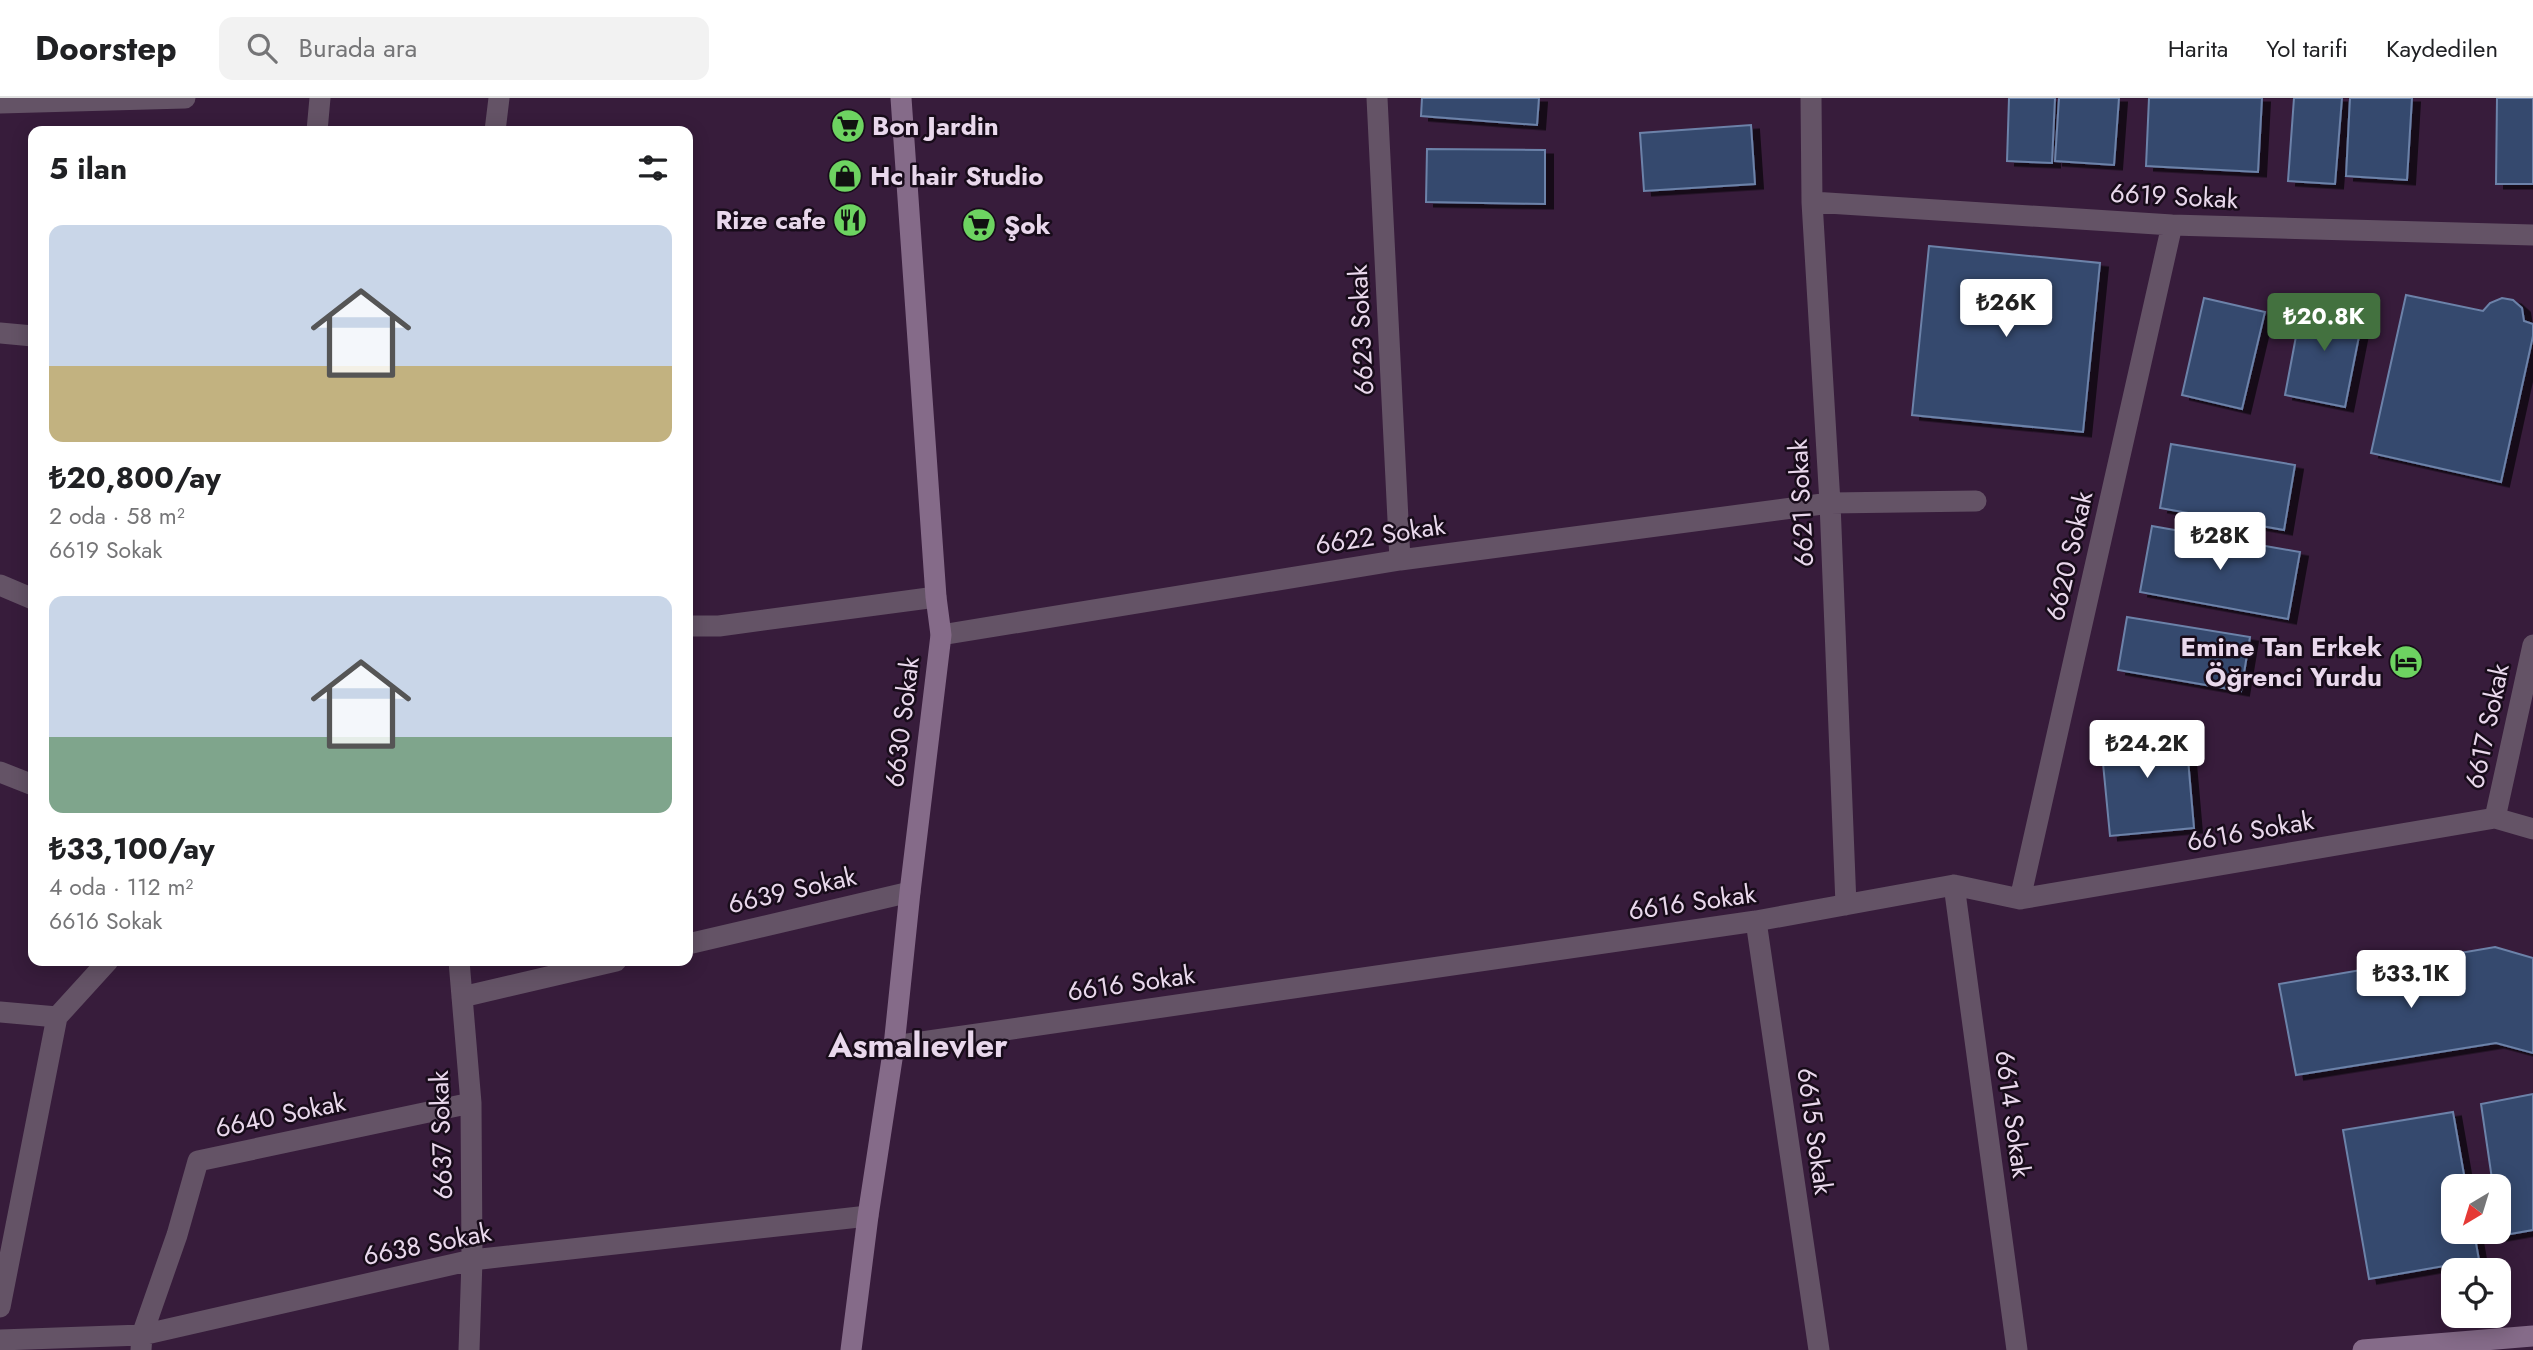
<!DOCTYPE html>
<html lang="tr">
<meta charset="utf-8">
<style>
body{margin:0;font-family:Jost,sans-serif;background:#f2f2f2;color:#202124;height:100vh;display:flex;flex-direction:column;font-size:26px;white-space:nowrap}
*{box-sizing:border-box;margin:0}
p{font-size:23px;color:#757577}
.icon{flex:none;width:38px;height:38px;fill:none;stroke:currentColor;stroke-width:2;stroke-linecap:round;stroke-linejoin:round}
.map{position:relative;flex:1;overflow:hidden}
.panel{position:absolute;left:28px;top:28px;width:665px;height:840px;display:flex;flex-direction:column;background:#fff;border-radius:14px;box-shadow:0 4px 18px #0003}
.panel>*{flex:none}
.needle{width:46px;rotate:218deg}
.buttons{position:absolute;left:2441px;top:1076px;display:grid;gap:14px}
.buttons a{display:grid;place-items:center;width:70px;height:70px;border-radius:14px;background:#fff;box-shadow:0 4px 18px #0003;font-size:35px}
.price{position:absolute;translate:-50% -60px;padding:0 16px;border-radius:7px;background:#fff;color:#222;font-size:23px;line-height:46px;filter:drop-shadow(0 2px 4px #0008)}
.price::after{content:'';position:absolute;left:50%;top:42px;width:21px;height:16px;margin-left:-10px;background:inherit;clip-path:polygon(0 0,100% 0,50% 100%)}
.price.current{background:#43713f;color:#fff}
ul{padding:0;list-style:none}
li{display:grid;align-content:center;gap:14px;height:371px;padding:0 21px}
li span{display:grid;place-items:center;height:217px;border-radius:14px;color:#555}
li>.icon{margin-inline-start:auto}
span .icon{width:126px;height:126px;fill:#fffc;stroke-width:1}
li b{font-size:30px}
h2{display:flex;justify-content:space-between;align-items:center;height:84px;padding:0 21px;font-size:30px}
header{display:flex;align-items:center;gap:42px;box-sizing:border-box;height:98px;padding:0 35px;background:#fff;border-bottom:2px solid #e0e0e0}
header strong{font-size:33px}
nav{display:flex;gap:38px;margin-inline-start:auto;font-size:24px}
.search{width:490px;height:63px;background:#f2f2f2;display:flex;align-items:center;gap:18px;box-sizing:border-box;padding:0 24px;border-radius:14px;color:#757577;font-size:26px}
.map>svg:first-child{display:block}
.building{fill:#364a6e;stroke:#6c82a9;stroke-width:2;filter:url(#shadow)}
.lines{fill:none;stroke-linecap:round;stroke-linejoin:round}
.street{stroke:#645366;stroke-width:21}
.secondary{stroke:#856b89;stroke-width:21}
.labels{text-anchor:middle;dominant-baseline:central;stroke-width:5;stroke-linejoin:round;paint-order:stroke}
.poi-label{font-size:26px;font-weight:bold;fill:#e9d8ec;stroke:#180c1a;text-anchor:start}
.street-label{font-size:26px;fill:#e9d8ec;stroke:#180c1a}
.district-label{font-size:33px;font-weight:bold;fill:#e9d8ec;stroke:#180c1a}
</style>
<header>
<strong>Doorstep</strong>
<div class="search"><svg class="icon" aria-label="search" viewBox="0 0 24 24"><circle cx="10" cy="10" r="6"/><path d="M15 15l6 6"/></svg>Burada ara</div>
<nav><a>Harita</a><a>Yol tarifi</a><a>Kaydedilen</a></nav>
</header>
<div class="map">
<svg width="2533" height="1252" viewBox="0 0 2533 1252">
<defs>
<filter id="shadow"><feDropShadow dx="8" dy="4.5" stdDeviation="0" flood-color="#0009"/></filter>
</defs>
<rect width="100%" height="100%" fill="#371c3b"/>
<!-- building -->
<path class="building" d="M1422 0H1539L1537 27 1421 18Z
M2009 0H2055L2052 65 2007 63Z
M2059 0H2119L2114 67 2055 63Z
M2149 0H2262L2258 74 2146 68Z
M2294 0H2342L2335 86 2288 83Z
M2350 0H2412L2407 82 2346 78Z
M2497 0H2533V86H2496Z
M1751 27 1755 86 1644 93 1640 35Z
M1427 51 1545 52V106L1426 104Z
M1929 148 2100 165 2083 334 1912 317Z
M2406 197 2483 213 2490 205 2502 200 2513 202 2522 210 2524 223 2533 226V238L2501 384 2371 355Z
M2204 200 2265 214 2242 311 2182 297Z
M2303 201 2364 213 2345 309 2285 297Z
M2171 346 2295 367 2284 432 2160 410Z
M2152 428 2300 454 2288 521 2140 494Z
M2127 519 2250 539 2241 593 2118 572Z
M2185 627 2194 730 2110 738 2100 634Z
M2495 849 2533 860V955L2496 945 2296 977 2279 886Z
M2533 996V1132L2499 1138V1088H2493L2481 1006Z
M2453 1014 2466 1088H2454V1134H2474L2479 1162 2369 1181 2343 1032Z"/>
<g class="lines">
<!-- street -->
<path class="street" d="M1377 0 1400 462
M1811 0 1812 104 1830 405 1846 807
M0 5 185 0
M317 33 320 0
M495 33 499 0
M1812 104 2172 127 2533 137
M0 235 33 238
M0 487 33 501
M688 528H719L936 499
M941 537 1400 462 1830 405 1976 403
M0 674 33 687
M2495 720 2533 547
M1954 787 2017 1252
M2020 801 2172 127
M1756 823 1819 1252
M688 846 910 794
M459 863 471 1005 472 1162 469 1252
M462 899 616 863
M0 914 57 919
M894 948 1756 823 1954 787 2020 801 2495 720 2533 731
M0 1209 57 919 108 863
M0 1242 142 1237 472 1162 868 1118
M141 1252 142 1237 177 1137 198 1063 471 1005"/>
<!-- secondary -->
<path class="secondary" d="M851 1252 868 1118 894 948 910 794 941 537 936 499 901 0
M2363 1252 2533 1238"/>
</g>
<!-- icons -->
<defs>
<g id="supermarket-disc" transform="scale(1.75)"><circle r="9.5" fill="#6dd361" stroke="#180c1a"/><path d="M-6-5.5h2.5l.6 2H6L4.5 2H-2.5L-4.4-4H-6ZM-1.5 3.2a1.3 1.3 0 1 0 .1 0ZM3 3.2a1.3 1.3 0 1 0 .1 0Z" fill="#111"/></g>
<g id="shop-disc" transform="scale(1.75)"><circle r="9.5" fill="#6dd361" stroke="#180c1a"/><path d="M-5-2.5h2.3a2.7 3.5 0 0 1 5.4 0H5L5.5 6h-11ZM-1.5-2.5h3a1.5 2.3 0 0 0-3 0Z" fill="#111"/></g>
<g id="restaurant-disc" transform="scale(1.75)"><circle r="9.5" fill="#6dd361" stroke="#180c1a"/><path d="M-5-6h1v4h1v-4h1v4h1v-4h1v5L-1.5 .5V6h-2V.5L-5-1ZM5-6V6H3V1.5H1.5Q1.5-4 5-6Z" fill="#111"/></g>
<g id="hotel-disc" transform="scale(1.75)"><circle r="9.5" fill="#6dd361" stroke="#180c1a"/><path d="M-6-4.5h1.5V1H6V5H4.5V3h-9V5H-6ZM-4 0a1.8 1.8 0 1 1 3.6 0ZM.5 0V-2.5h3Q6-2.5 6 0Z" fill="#111"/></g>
</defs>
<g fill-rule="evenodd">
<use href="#supermarket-disc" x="848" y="28"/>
<use href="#shop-disc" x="845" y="78"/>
<use href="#restaurant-disc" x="850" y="122"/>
<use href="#supermarket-disc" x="979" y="127"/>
<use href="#hotel-disc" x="2406" y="564"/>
</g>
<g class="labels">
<!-- poi labels -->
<g class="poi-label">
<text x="872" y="28">Bon Jardin</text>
<text x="870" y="78">Hc hair Studio</text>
<text x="826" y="122" text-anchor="end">Rize cafe</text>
<text x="1004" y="127">Şok</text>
<text x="2382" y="549" text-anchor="end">Emine Tan Erkek<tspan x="2382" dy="30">Öğrenci Yurdu</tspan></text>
</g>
<!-- street labels -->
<g class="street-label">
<text transform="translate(2174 98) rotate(3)">6619 Sokak</text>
<text transform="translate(1361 232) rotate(-93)">6623 Sokak</text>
<text transform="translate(1801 405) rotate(-93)">6621 Sokak</text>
<text transform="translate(1380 437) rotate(-9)">6622 Sokak</text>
<text transform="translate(2069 458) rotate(-77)">6620 Sokak</text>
<text transform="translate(902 624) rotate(-83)">6630 Sokak</text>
<text transform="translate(2487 628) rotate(-78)">6617 Sokak</text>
<text transform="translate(2250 733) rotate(-10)">6616 Sokak</text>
<text transform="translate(792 792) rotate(-13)">6639 Sokak</text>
<text transform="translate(1692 804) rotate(-8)">6616 Sokak</text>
<text transform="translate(1131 885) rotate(-8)">6616 Sokak</text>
<text transform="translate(2013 1016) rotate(82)">6614 Sokak</text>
<text transform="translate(280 1017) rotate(-12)">6640 Sokak</text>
<text transform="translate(1815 1033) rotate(82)">6615 Sokak</text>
<text transform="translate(441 1037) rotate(-92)">6637 Sokak</text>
<text transform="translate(427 1146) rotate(-11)">6638 Sokak</text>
</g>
<!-- district labels -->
<g class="district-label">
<text x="918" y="947">Asmalıevler</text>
</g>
</g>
</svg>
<div class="buttons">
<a><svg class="needle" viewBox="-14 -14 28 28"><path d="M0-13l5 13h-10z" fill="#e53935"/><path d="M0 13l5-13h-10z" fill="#757577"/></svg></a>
<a><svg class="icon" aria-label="locate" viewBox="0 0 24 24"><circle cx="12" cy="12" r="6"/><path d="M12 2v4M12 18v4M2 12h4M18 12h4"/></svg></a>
</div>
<b class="price" style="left:2006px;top:241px">₺26K</b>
<b class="price current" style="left:2324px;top:255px">₺20.8K</b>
<b class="price" style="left:2220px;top:474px">₺28K</b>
<b class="price" style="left:2147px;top:682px">₺24.2K</b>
<b class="price" style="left:2411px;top:912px">₺33.1K</b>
<section class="panel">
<h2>5 ilan<svg class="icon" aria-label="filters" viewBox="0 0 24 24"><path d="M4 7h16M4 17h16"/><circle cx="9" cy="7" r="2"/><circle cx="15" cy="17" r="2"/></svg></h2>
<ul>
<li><span style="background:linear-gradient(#c9d6e8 65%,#c2b280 0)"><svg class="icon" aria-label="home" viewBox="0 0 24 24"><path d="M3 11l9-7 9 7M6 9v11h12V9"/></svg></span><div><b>₺20,800/ay</b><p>2 oda · 58 m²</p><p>6619 Sokak</p></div></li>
<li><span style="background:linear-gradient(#c9d6e8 65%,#7fa58c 0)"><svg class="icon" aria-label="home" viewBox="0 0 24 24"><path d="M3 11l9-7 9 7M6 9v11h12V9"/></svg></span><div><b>₺33,100/ay</b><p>4 oda · 112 m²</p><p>6616 Sokak</p></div></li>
</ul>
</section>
</div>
